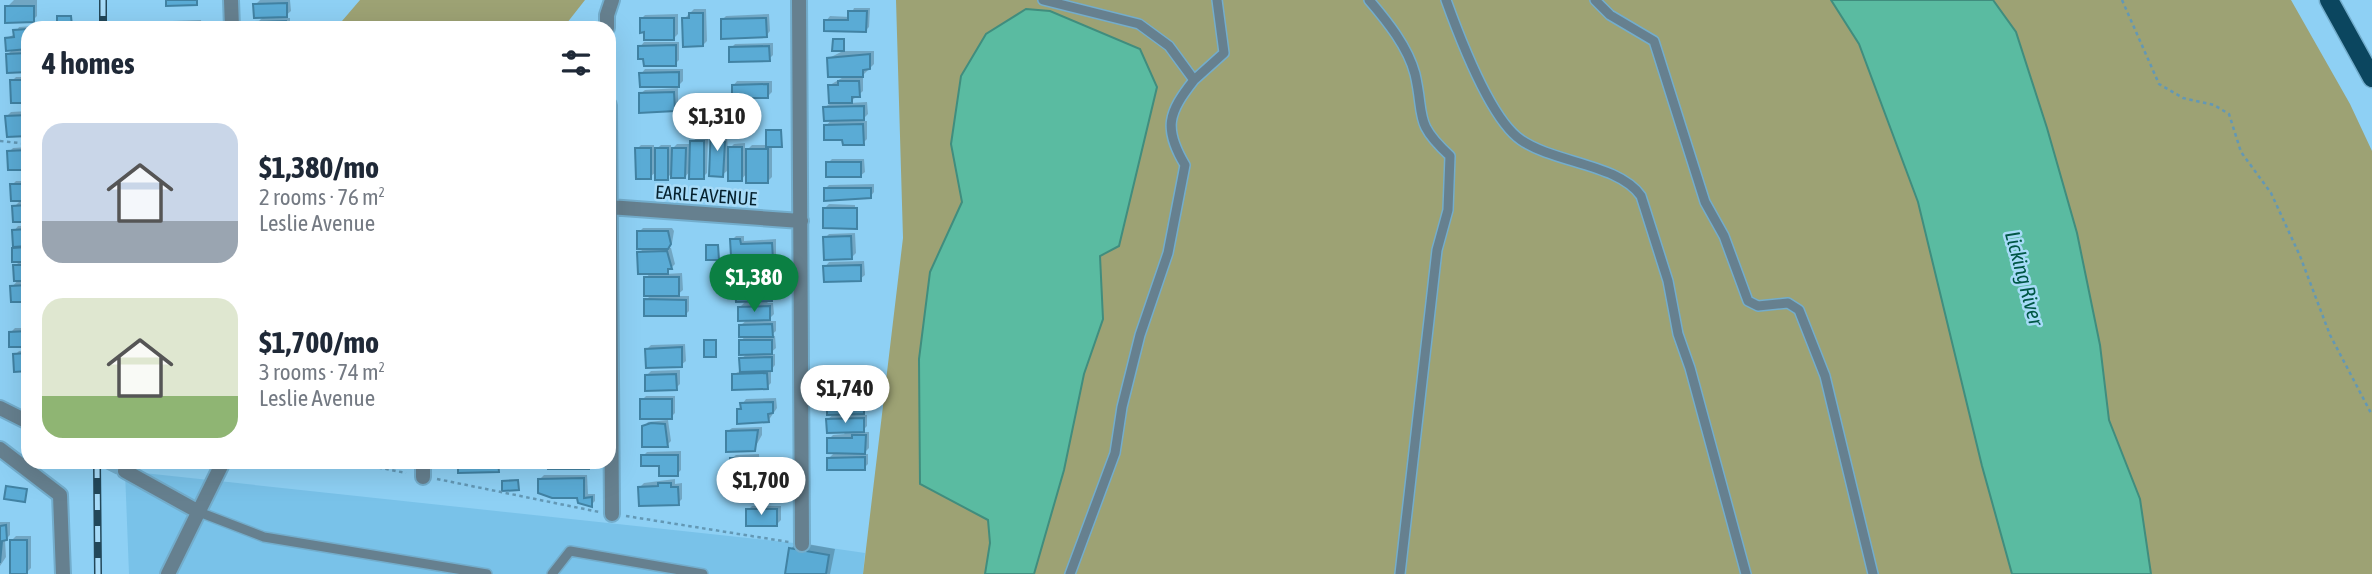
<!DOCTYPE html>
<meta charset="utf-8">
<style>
body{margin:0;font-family:"Asap Condensed",sans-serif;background:#f6f6f7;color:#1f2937;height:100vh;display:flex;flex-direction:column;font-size:26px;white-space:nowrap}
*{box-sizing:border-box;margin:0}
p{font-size:23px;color:#747a83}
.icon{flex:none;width:38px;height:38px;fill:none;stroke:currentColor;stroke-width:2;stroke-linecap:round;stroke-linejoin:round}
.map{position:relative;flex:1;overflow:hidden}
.sheet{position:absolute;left:21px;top:21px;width:595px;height:448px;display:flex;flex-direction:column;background:#fff;border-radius:21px;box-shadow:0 7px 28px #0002}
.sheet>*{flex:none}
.price{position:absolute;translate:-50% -60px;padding:0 16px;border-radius:24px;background:#fff;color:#222;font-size:23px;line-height:46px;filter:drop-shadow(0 2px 4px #0008)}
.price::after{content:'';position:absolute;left:50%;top:42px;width:21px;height:16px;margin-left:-10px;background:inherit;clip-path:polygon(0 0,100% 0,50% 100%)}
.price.on{background:#0b8043;color:#fff}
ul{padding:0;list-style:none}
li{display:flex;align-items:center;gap:21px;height:175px;padding:0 21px}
li span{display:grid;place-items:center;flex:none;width:196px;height:140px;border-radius:21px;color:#555}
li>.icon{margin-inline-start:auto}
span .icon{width:84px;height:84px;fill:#fffc;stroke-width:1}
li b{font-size:30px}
h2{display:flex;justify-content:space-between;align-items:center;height:84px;padding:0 21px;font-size:30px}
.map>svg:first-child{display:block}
.built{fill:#79c2e9}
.green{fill:#9da274}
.water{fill:#5abba1;stroke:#408d7e;stroke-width:2}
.shadow{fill:#0003}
.building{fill:#5aabd5;stroke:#4182a3;stroke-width:2}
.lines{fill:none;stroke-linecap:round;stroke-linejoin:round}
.minor-tunnel{stroke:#73adcc;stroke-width:14;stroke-dasharray:14 7;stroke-linecap:butt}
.service-casing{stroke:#73adcc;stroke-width:12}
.minor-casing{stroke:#73adcc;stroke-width:18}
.primary-casing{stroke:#73adcc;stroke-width:21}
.path{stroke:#6398b5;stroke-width:2.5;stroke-dasharray:3.5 3.5;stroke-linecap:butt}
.service{stroke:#66808f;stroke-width:9}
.minor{stroke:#66808f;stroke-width:14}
.primary{stroke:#0b465f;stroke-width:18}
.rail-casing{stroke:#224759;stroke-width:8}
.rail{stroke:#a7dbf8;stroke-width:5;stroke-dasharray:16;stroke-linecap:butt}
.labels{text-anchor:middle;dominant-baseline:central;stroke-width:5;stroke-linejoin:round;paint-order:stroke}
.street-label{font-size:19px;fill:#05212e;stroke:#a7dbf8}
.water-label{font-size:21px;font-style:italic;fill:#005745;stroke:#a7dbf8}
</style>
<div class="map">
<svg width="2372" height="574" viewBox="0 0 2372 574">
<rect width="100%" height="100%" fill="#8ed0f4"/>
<!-- built -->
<path class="built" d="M125 471 803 544 865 553 863 574H129Z"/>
<!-- green -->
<path class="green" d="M360 0H585L563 28H336Z
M896 0H1831L1859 44 1918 202 1982 466 2012 574H863L903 238Z
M1993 0H2291L2350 104 2372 151V574H2151L2140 499 2109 420 2100 345 2077 233 2047 128 2016 32Z"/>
<!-- water -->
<path class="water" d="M1831 0H1993L2016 32 2047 128 2077 233 2100 345 2109 420 2140 499 2151 574H2012L1982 466 1918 202 1859 44Z
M1026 9 1050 11 1140 49 1157 87 1119 246 1100 256 1103 319 1084 374 1064 470 1034 574H985L990 543 988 520 920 484 919 359 930 272 962 202 951 144 961 76 986 34Z"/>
<!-- shadow -->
<path class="shadow" d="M14 0H37V16L33 20 7 7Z
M260 0H290L291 11 283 18H290V28H257V23L264 16 255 5Z
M854 8H870L869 27 865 31 826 21 830 16 850 17Z
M694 9H706L707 41 703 45 684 19Z
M678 14V34L674 38 641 19 645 15Z
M769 14 770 31 766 36 722 20 726 16Z
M201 20 202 28H168L172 21Z
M48 25V28H28V70L8 54 14 48 7 38 15 34 19 27Z
M644 42H679V60L675 64 640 47Z
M773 43V55L769 59 731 48 735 44Z
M843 51H874V64L863 75V91L849 103 867 102 868 114 861 121H867V139L863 143 844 138 826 126 832 119 825 107 831 103 830 85 847 75 829 58Z
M645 69H683V81L679 85 641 74Z
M16 77H28V101L12 81Z
M737 81H772V92L768 96 733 86Z
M678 88V105L674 109 640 94 645 90Z
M28 111V134L7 116 11 112Z
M717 125 726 126 728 150 734 144 745 143V152L752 145H768V131L782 129V144L772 145V177L768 181 747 173 741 180 730 162H727V171L722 175 713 129Z
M696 138H708L707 173 703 177 691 170 685 177 673 172 667 178 657 171 650 177 637 149 641 145H654V151L661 145H671V150L677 144H691Z
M28 147V168L9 152 13 148Z
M832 159H864L865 172 860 176 828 163Z
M16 181H28V220L14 207 22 199 12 185Z
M874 184V192L870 197 825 200V189L829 185Z
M829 204 855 205V225H858L856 227 825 208Z
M18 226H28V300L12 287 19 279 15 266 20 261 14 248V231Z
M643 228H672L674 231 672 243 667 248H671L675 264 665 274 682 273 683 290 676 296H689V311L685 315 646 300 652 294 646 278 651 272 639 253 645 247 639 232Z
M855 233 856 253 852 257 825 238 829 234Z
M736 236H744V241L776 239V254L772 258 732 240Z
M776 261V275L772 279 736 267 740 263Z
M864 261 865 275 860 279 825 267 829 262Z
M774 283 775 295 767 303H773L774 314 767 321H776V331L770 336H775L776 348 769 354H775V365L771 370V383L767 387 734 374 742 370 741 359 748 353 741 341 746 335 741 325 748 319 739 308 747 300 737 288 741 284Z
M15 328H28V345L11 332Z
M707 339H717L716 355 705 341Z
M685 344 686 361 681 365 647 349 651 345Z
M28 350V370L15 355 19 351Z
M680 370V384L676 388 647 375 651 371Z
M867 377V390L861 396H867L868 408 861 415H867V426L861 432H869V448L863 454H868V464L864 468 829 458 835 452 829 439 833 435 845 434 828 419 835 413 828 400 834 394 829 382 833 378Z
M646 396H675V413L671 417 642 400Z
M776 398 777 408 768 421 738 410 746 399Z
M668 420 671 441 667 445 644 426 648 422Z
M762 427V435L754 449 727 432 732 428Z
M681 451V470L677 474 643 456 647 452Z
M759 454 760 472 756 476 731 459 736 455Z
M544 475H587L588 494H595V501L591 505 579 496 540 479Z
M675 479V484L682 483V499L678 503 640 487 644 483Z
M751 480H778V494L774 498 747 484Z
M752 506H781V520L777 524 748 510Z
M0 522H10V535L5 540 6 557 0 566Z
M16 536H31V568L27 572 12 540Z
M797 542 835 549 830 574H786L791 549Z"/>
<!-- building -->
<path class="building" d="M166 0H197V5L166 6Z
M287 3V17L254 18 253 4Z
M5 6H34V22L5 23Z
M848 11H867L866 32 824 31V20H848Z
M689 13H703V46L683 47 682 18H689Z
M57 16H71L72 26H57Z
M640 18H674V40H644V32L640 33Z
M766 18 767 37 721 39V19Z
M286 21 287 28H255V22Z
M166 24H198V28H166Z
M28 29V49L6 51 5 38 14 37 13 30Z
M833 39H844V51H832Z
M676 45V66H644L643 59H638V46Z
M769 46 770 61 729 62V47Z
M28 53V72L7 73 6 54Z
M870 54V69L863 70V77H828L827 58Z
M679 72V87H640L639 73Z
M10 80H28V103H11Z
M838 81H859L860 97H852V103H829L828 85H838Z
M768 84V98H732V85Z
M674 92 675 111 639 113V93Z
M864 106V120L824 121 823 107Z
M28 115V136L7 137 5 116Z
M863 124 864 145H843L842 140H824V125Z
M711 128 723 129 722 142H725L723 177 709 176Z
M766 130H781L782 147H766Z
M690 141H704V179H689Z
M728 147H742V181H728Z
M635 148H651V179H636Z
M655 148H668V180H655Z
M672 148H686L685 178H671Z
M746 149H768V183H746Z
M28 150V170H8L7 151Z
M826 162H861V177H826Z
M10 184H28V201H11Z
M824 188H871V198L824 201Z
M28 205V222H13L12 206Z
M823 208H857V229L823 228Z
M28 229V246L13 247 12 230Z
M637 231H668L671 244 668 249H637Z
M851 236 852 259 824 260 823 237Z
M730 239H740L741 244 772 243 773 259 736 261 735 256H731Z
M706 245H718L719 260H706Z
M28 247V262H12V248Z
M667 251 672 269H668V274H638L637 252Z
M13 265H28V281H14Z
M772 265 773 281 735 282 734 266Z
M861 265V281L824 282 823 266Z
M644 277H679V296H644Z
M28 285V302H11L10 286Z
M771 286 772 301 736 302 735 287Z
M644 299 686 300V316H644Z
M770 306V320L738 321V307Z
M772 324 773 337H739V325Z
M28 331V347H9V332Z
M704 340H716V357H704Z
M739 340H772V354L739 355Z
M682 347V367L646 368 645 349Z
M28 353V371L14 372 13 354Z
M772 357V371L740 372 739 358Z
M767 373 768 389 732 390V374Z
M676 374 677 390 645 391V375Z
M863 380 864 396H828L827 381Z
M640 399H672V419H640Z
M864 399V414L827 415V400Z
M773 402V413L768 414 769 422 737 424V409H741L740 403Z
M864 418V432L827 433 826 419Z
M651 423 665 424 668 447H642V426Z
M758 430 755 451 726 452V431Z
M852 435H866L865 454 827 453V438H852Z
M641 455H678V476H659V466H641Z
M865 457V470H827V458Z
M730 458H756V478H730Z
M458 462H498L499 472 458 473Z
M548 462H589V469H548Z
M584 478V498L592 497V507L578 503 577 498H552L538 493V479Z
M518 480 519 490 502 491V481Z
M658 483H671V487H678L679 505 639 506 638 487 658 486Z
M745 483H774L775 499 745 500Z
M6 486 27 489 25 502 4 499Z
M746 509H777V526H746Z
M6 525 7 540 2 541 0 563V526Z
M10 540H27V574H10Z
M789 548 829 555 826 574H785Z"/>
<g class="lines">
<!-- minor-tunnel -->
<path class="minor-tunnel" d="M107 462 125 471"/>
<!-- service casing -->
<g class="service-casing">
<path id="service" d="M1043 0 1139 24 1169 46 1194 80C1168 113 1163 128 1185 165L1168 253 1140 335 1122 407 1115 453 1070 574
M1369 0C1387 21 1408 47 1415 74 1425 117 1413 122 1450 156L1448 210 1437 250 1400 574
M1446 0C1459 36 1490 119 1521 140 1554 163 1619 164 1641 196L1668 281 1678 334 1690 368 1746 574
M1595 0 1610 15 1654 41 1705 202 1724 236 1748 301 1758 306 1788 303 1799 310 1825 376 1873 574
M1194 80 1224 53 1217 0
M199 512 264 537 487 574
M552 574 570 551 703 574"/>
</g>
<!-- minor casing -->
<g class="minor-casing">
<path id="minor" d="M231 0 232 28
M799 0 802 544
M607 28V15L612 0
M609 105 612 514
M609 207 801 221
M0 408 28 422
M0 449 60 495 63 574
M423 462V477
M125 471 199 512
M168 574 223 462"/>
</g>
<!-- primary casing -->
<g class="primary-casing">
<path id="primary" d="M2329 0 2372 78"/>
</g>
<!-- path -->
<path class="path" d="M2122 0 2159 84 2183 98 2214 105 2229 114 2241 152 2271 193 2300 256 2330 335 2372 415
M0 141 28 144
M351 462 406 473
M437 479 599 512
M626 516 789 542"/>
<!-- service -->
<use href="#service" class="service"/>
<!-- minor -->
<use href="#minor" class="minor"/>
<!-- primary -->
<use href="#primary" class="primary"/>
<!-- rail casing -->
<g class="rail-casing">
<path id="rail" d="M103 0V28
M97 462 98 574"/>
</g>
<!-- rail -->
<use href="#rail" class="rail"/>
</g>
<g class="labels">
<!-- street labels -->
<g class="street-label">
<text transform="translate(706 195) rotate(4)">EARLE AVENUE</text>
</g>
<!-- water labels -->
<g class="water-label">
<text transform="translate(2025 278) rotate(75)">Licking River</text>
</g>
</g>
</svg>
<b class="price" style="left:717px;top:153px">$1,310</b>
<b class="price on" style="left:754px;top:314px">$1,380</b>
<b class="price" style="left:845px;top:425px">$1,740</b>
<b class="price" style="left:761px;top:517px">$1,700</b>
<section class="sheet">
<h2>4 homes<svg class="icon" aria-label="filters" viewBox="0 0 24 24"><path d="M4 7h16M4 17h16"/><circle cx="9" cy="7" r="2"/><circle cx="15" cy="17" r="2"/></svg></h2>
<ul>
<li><span style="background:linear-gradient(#c9d6e8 70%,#9aa5b1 0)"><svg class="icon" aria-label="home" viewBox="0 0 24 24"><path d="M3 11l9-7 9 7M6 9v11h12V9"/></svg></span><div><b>$1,380/mo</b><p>2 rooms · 76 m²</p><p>Leslie Avenue</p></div></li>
<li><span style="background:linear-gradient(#dfe7d0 70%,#8fb573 0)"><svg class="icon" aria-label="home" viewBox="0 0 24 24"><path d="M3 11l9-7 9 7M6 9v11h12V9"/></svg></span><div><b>$1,700/mo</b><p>3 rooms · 74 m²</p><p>Leslie Avenue</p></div></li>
</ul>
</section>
</div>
